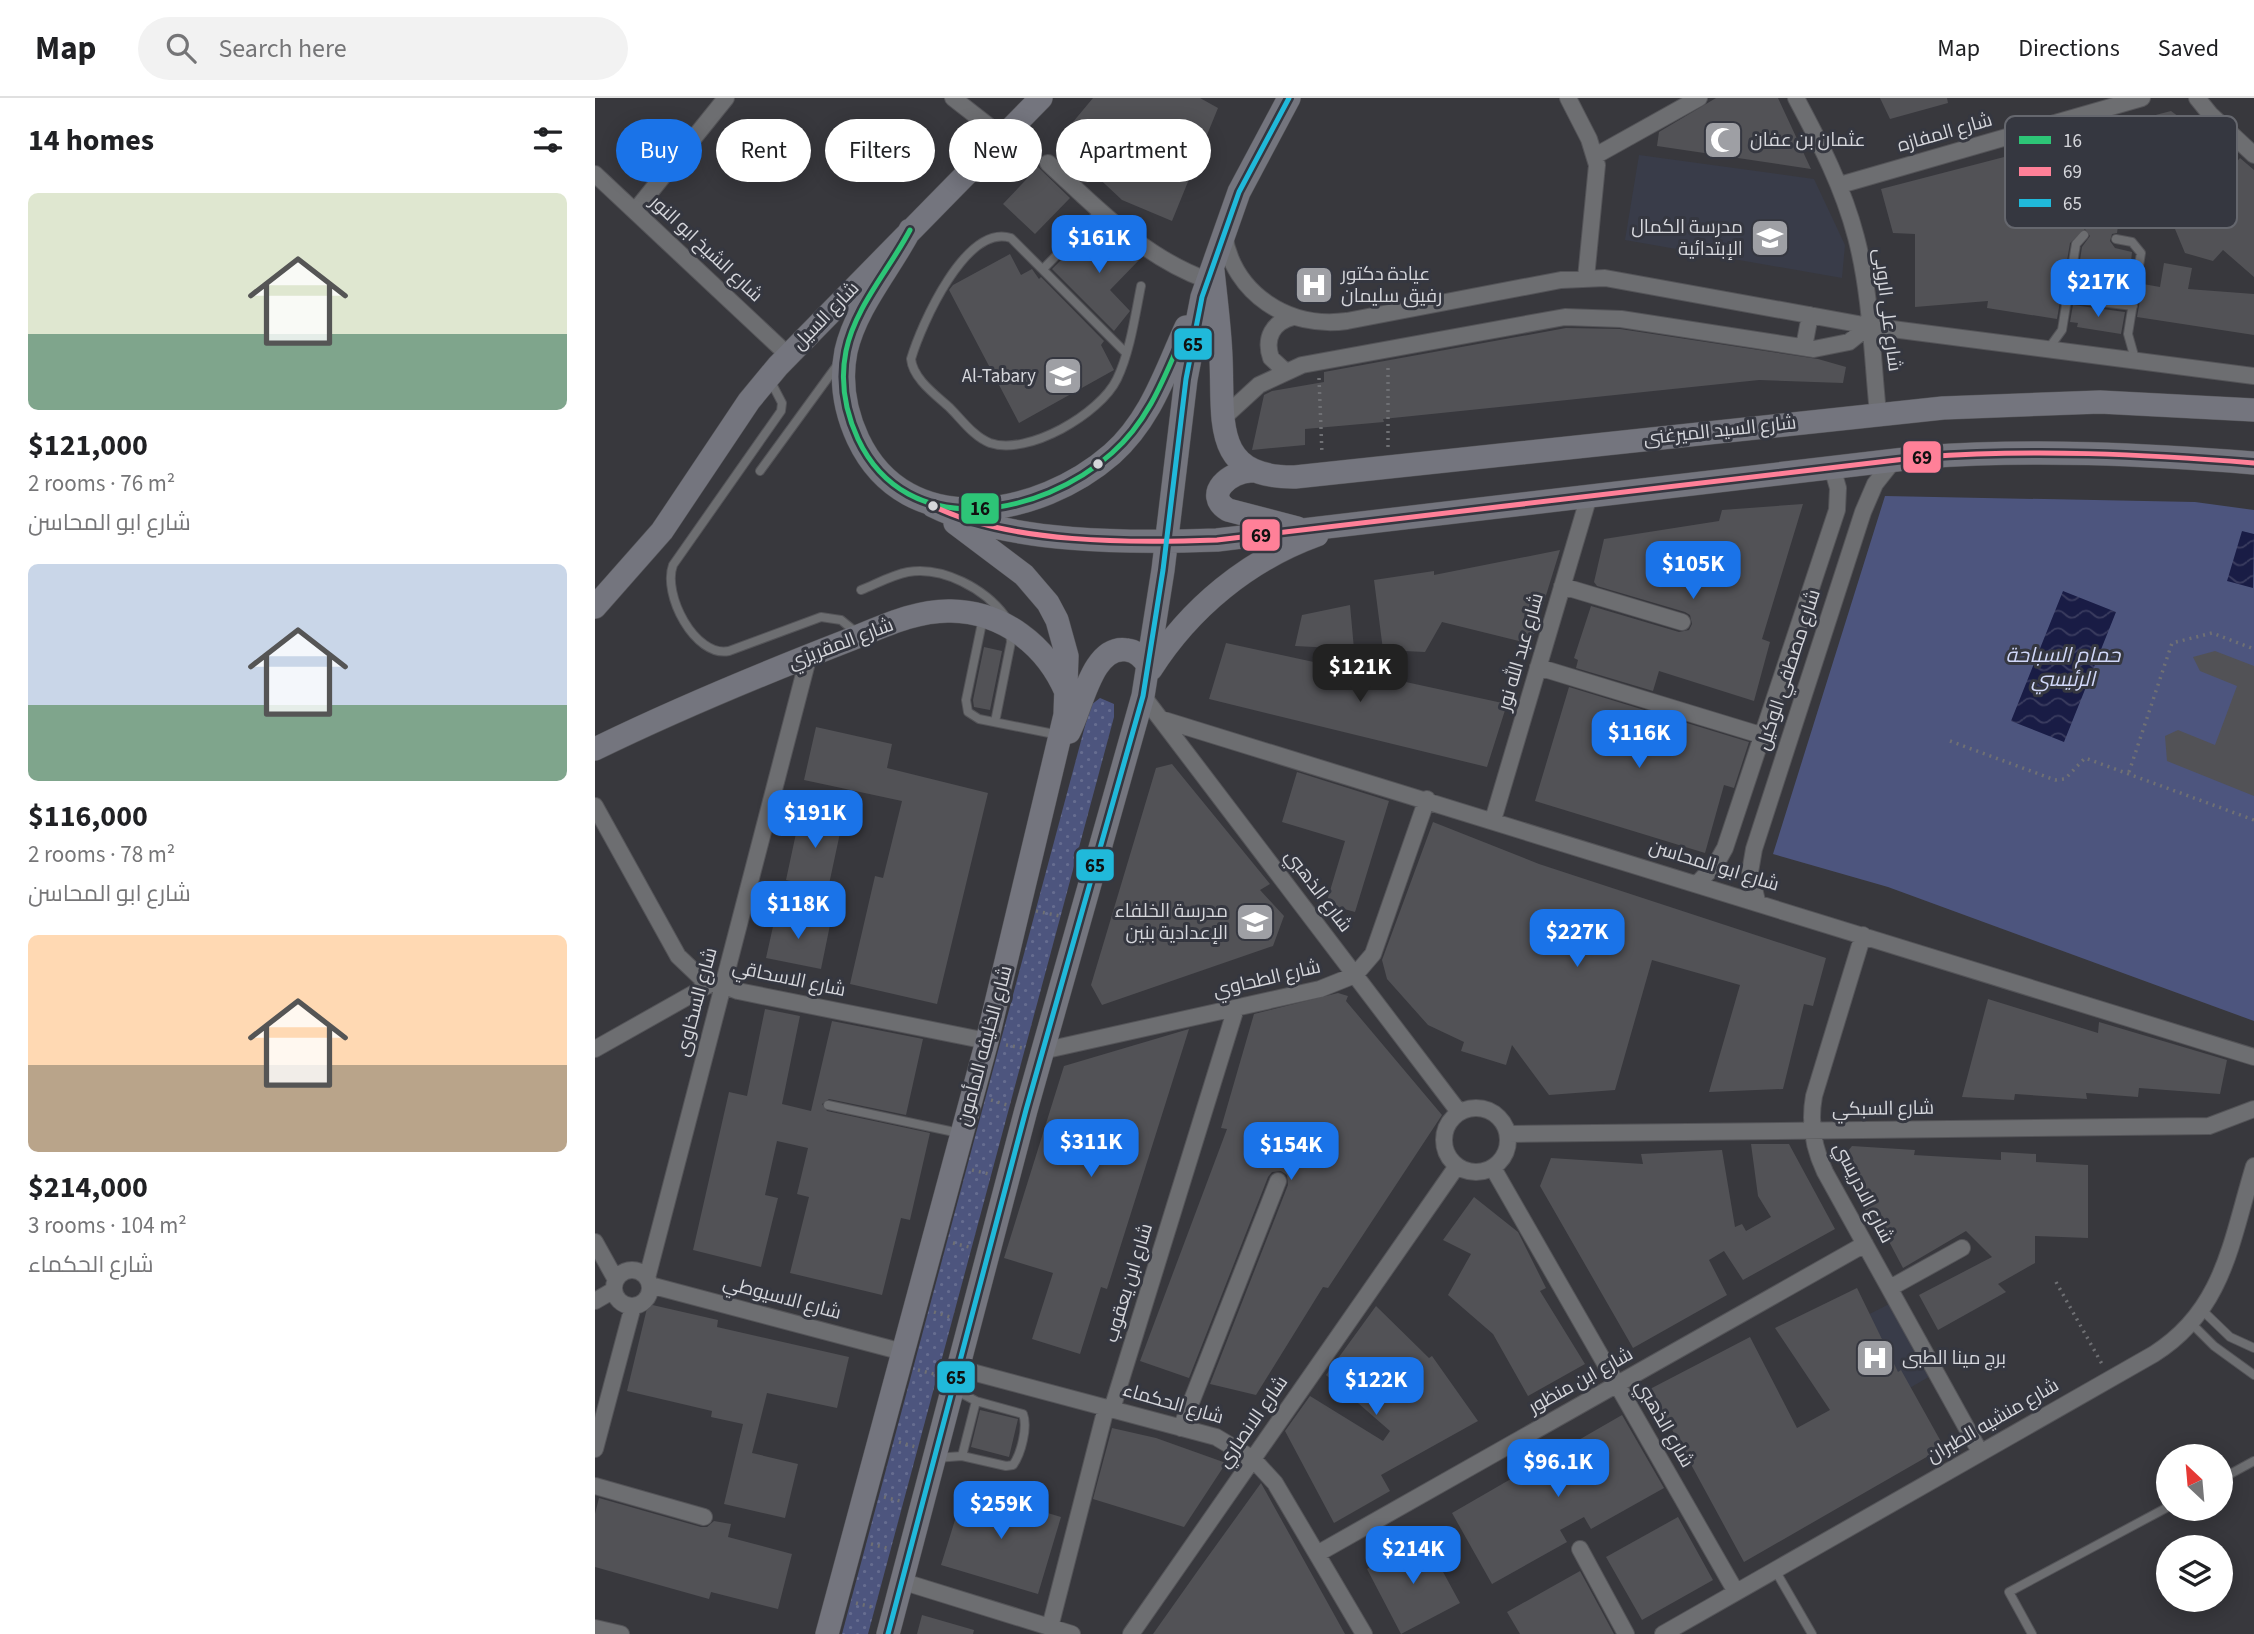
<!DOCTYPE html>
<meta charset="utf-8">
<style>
body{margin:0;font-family:"Source Sans 3",Cairo,sans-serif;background:#f2f2f2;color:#202124;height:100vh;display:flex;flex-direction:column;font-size:26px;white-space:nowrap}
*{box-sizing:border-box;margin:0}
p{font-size:23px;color:#757577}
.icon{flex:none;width:38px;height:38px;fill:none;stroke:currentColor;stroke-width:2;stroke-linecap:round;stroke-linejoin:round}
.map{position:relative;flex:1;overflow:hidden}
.drawer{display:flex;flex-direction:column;background:#fff;width:595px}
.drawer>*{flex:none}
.top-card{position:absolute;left:21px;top:21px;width:665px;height:63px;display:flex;gap:14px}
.needle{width:46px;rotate:334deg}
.buttons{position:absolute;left:1561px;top:1346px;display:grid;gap:14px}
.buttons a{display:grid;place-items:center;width:77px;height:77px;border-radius:50%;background:#fff;box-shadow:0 4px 18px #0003;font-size:35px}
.price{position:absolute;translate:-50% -60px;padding:0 16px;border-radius:14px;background:#1a73e8;color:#fff;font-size:23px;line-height:46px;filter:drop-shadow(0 2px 4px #0008)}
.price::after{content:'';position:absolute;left:50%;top:42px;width:21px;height:16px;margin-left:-10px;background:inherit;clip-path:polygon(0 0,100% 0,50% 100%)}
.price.selected{background:#222;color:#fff}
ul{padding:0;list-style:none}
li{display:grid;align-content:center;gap:14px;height:371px;padding:0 28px}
li span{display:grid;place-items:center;height:217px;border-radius:10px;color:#555}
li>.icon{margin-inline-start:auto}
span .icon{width:126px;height:126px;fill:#fffc;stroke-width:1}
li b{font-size:30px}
h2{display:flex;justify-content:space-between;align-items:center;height:84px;padding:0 28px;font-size:30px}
.chip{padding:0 24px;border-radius:32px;background:#fff;box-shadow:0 4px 18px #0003;font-size:24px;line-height:63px}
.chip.selected{background:#1a73e8;color:#fff}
header{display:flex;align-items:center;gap:42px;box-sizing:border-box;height:98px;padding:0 35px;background:#fff;border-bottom:2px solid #e0e0e0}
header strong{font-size:33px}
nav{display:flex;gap:38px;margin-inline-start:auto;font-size:24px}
.search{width:490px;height:63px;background:#f2f2f2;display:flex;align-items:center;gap:18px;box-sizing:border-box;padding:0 24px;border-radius:38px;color:#757577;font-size:26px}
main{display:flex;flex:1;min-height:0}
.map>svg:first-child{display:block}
.built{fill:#393c49}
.grass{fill:url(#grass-dots)}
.pitch{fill:#4d557e}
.water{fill:url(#water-waves)}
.building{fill:#525256}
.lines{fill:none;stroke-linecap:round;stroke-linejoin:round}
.lane-casing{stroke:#545458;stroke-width:10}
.street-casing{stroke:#545458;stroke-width:18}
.primary-casing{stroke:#545458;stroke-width:24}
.path{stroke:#6f7074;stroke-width:3.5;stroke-dasharray:2 5;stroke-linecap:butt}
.lane{stroke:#6d6e71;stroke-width:8}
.street{stroke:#6d6e71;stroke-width:16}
.primary{stroke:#74757e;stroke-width:23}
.bus-1-casing{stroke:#353740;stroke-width:10}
.bus-2-casing{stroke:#353740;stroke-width:10}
.bus-3-casing{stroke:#353740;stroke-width:10}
.bus-1{stroke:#2dc577;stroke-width:5}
.bus-2{stroke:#ff8098;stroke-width:5}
.bus-3{stroke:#20b9da;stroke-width:5}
.bus-dot{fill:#d5d6db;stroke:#353740;stroke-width:2.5}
.labels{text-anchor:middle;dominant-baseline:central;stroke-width:6;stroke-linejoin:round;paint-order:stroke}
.street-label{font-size:19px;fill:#d5d6db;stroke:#353740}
.poi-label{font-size:19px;fill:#d5d6db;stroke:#353740;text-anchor:start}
.water-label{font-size:21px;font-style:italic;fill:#d0d7f8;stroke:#353740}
.key{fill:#353740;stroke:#65676e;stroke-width:2}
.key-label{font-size:19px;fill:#d5d6db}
.line-badge{stroke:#353740;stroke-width:2.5}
.pale-badge-label{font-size:19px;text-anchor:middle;font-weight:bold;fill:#111}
</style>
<header>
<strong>Map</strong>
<div class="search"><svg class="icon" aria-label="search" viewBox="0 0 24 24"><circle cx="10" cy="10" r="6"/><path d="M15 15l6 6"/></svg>Search here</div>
<nav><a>Map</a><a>Directions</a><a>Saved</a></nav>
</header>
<main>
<section class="drawer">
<h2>14 homes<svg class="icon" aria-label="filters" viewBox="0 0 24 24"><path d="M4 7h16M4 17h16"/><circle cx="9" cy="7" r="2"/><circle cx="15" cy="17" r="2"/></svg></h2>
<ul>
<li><span style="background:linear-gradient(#dfe7d0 65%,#7fa58c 0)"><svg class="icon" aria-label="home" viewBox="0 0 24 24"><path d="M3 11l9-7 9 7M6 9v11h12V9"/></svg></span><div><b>$121,000</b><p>2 rooms · 76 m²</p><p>شارع ابو المحاسن</p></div></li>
<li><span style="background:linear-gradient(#c9d6e8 65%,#7fa58c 0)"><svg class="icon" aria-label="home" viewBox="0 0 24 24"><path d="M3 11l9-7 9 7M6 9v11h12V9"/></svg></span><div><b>$116,000</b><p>2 rooms · 78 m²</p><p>شارع ابو المحاسن</p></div></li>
<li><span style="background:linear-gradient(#ffd9b3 60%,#b9a48a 0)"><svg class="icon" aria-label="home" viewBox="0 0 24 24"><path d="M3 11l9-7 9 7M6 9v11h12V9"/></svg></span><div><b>$214,000</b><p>3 rooms · 104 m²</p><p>شارع الحكماء</p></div></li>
</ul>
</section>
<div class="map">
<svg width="1659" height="1536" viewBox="0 0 1659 1536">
<defs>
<pattern id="grass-dots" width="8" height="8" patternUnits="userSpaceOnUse" patternTransform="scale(1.75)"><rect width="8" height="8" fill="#4d557e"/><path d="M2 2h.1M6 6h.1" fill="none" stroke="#666d90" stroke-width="1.8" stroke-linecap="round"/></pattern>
<pattern id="water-waves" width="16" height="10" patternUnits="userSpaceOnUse" patternTransform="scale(1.75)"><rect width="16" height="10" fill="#191c45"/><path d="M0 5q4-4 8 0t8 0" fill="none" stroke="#3a3c5f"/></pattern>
</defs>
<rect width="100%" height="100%" fill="#38383d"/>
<!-- built -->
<path class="built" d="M1044 57 1219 81 1250 147 1247 180 1030 142Z
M1298 1204 1337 1277 1265 1319 1222 1243Z"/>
<!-- grass -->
<path class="grass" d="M505 600 519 606V619L273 1536H247L490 628 496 607Z"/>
<!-- pitch -->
<path class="pitch" d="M1290 398 1600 404 1659 412V923L1293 789 1178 756Z"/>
<!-- water -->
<path class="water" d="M1647 433 1659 436 1658 490 1632 483Z
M1468 493 1521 514 1469 644 1416 623Z"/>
<!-- building -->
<path class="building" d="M498 0H605L623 10 577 123 527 102 463 42Z
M1121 0H1183L1216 71 1062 48 1064 34Z
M1285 0H1352L1353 5 1295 21Z
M1576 13 1591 24 1600 39 1601 53 1596 69 1548 121 1495 34Z
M1479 41 1499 95 1489 107 1525 114 1522 135 1517 136 1515 143 1520 150 1537 154 1532 201 1480 194 1487 149 1495 138 1490 131 1475 145 1462 221 1392 210 1393 203 1320 209V136L1298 135 1286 91Z
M1645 60 1659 72V179L1628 152 1618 163 1590 155 1580 131Z
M443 69 475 100 440 136 408 106Z
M506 135 516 136 545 161 515 192 535 213 519 233 457 171 481 147 486 151 496 140Z
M415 156 426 177 437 171 444 181 446 179 509 243 506 247 519 272 424 325 354 192 358 187Z
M1569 165 1597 170 1593 191 1659 196V237L1542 219 1548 186 1565 189Z
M1478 207 1530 214 1526 236 1482 229 1483 225 1475 224Z
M971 230 1025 231 1223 261 1251 269 1248 285 1164 282 788 321 789 324 710 331V347L657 352 669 297 677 293 729 284V274Z
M1208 406 1167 541 1175 544 1159 603 1064 573 1058 593 981 570 983 562 979 560 996 508 1084 534 1094 532 1097 526 1095 517 1090 514 1002 488 999 484 1009 441 1124 423 1127 412Z
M965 452 936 546 847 524 830 554 788 552 779 482 839 473V477Z
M755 507 759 551 700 548 707 517Z
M631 545 912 606 892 669 614 601Z
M389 549 407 553 395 612 379 609 378 602Z
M1620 553 1659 568V698L1572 663 1570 638 1583 632 1620 647 1642 588 1605 573 1598 559Z
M974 589 1154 644 1139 690 1129 687 1110 755 940 703Z
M221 629 297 646 292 670 393 695 342 906 255 886 280 778 288 780 307 703 209 682Z
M577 666 675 786 665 792 689 818 678 848 507 907 496 887 561 670Z
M702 674 794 703 760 814 731 806 750 743 687 724Z
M206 712 248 721 233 791 191 782Z
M838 724 944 766 1231 860 1218 908 1209 906 1188 991 1114 994 1145 887 1057 862 1020 992 954 997 917 947 911 967 866 953 869 944 833 927 792 881 787 862Z
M181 815 235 827 226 871 171 860Z
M743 895 753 898 751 903 847 1017 733 1190 728 1189 661 1297 615 1286 693 1087 692 1077 686 1073 677 1074 673 1079 594 1280 545 1263 632 1031 626 1030 659 916Z
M1393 901 1503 935 1504 924 1632 962 1625 996 1544 990 1543 999 1491 995 1492 1001 1420 996 1419 1002 1367 999Z
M170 911 205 918 187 1006 216 1013 237 923 328 941 311 1017 234 1001 227 1006 232 1013 335 1035 315 1122 306 1120 287 1197 195 1175 214 1099 202 1096 213 1050 182 1043 170 1097 183 1100 166 1169 98 1152 134 994 152 998Z
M594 931 512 1191 506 1189 485 1256 437 1241 458 1175 409 1160 469 968Z
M1156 1046H1194L1240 1131 1148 1182 1129 1153 1114 1162 1132 1197 1038 1250 945 1088 956 1060 1048 1066 1046 1056 1127 1052 1140 1129 1147 1126 1151 1133 1176 1119 1163 1098Z
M1257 1048 1320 1052 1319 1057 1406 1062V1054L1441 1056V1064L1493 1067V1140L1440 1138V1165L1403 1186 1411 1194 1343 1232 1324 1197 1397 1159 1371 1133 1308 1170 1281 1119 1276 1122 1244 1064Z
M879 1099 923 1134 951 1190 945 1193 990 1266 933 1298 898 1236 853 1197 876 1156 848 1142Z
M1262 1190 1303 1274 1306 1272 1349 1349 1149 1464 1055 1291 1155 1239 1202 1330 1235 1312 1180 1230Z
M53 1206 123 1222 122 1229 254 1259 242 1310 172 1295 157 1355 203 1366 190 1420 129 1406 148 1326 116 1319 117 1313 32 1293Z
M781 1208 834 1260 837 1258 883 1323 786 1377 795 1393 739 1425 690 1333 715 1298 788 1343 795 1333 731 1277Z
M385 1312 423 1321 414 1359 376 1349Z
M1027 1317 1069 1390 996 1431 989 1419 965 1432 972 1444 897 1486 857 1415Z
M517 1330 561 1340 631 1365 589 1429 498 1401Z
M666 1385 750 1536H558L604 1471Z
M370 1390 466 1419 443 1496 346 1467Z
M4 1400 106 1429H112L119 1423 136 1426 133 1439 197 1456 183 1511 116 1494 114 1501 0 1469V1416Z
M1083 1419 1118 1482 1047 1522 1011 1459Z
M829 1439 865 1505 806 1536 772 1471Z
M985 1473 1019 1536H925L912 1514Z
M327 1517 379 1532 378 1536H322Z"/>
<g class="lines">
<!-- lane casing -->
<g class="lane-casing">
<path id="lane" d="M1521 141 1537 144 1546 155 1533 236 1540 261
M448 171 505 113
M1474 200 1538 208
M1454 250 1467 232 1481 146 1489 137
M530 254 416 140C371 125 326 227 316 261 318 281 341 297 355 310 367 322 379 339 395 345 433 358 505 316 522 281 535 254 540 218 546 188
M175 282 187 305 186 313 78 467C67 496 100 560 134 553L226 519 246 522 262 535
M165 373 243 266
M266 492C281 486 297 477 313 474 348 468 390 491 410 518
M388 520 371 602 373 614 384 621 464 637
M400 624 416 544 415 534
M233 1007 364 1035
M1608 1213 1635 1239 1659 1250
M1597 1226 1619 1248 1659 1277
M367 1358 381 1303
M341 1360 367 1358 411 1368 418 1367C426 1356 433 1329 428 1316L381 1303 360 1292
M1626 1381 1659 1363
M1180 1472 1217 1536
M1437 1536 1414 1494 1573 1409"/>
</g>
<!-- street casing -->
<g class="street-casing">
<path id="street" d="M358 0 408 39
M973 0 994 41 1002 67 991 180
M1201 0C1225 45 1248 89 1261 139 1276 196 1277 257 1283 315
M1602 0 1615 16 1659 57
M1000 58 1104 0
M453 65C502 110 548 159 612 182
M0 76 193 257
M1245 87 1547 0
M40 113 131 0
M629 137C639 196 693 231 752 223L966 182 1010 180 1274 228 1659 278
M1209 249 1215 217
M690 273 676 260C669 240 678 224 698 219
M628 320 664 287 707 267 970 219 1026 221 1219 251 1254 244 1274 228
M967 488 1087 524
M943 569 1169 638
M548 598 864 1014
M566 621 1659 959
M0 708 83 858 104 878 143 893 392 943
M898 722 994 398
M1103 785 1121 766 1130 750 1242 412 1243 390 1237 369
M1162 803 1155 774 1159 751 1268 414 1280 386 1299 362
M1268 837 1219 998C1214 1025 1218 1049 1230 1074L1385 1354
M0 951 117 885
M447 953 725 891 760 877 778 856 832 701
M849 1042a32 32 0 1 1 64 0a32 32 0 1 1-64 0Z
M914 1036 1614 1028 1659 1011
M898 1070 1141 1494
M0 1144 21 1182
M19 1190a18 18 0 1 1 36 0a18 18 0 1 1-36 0Z
M52 1180 214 557
M55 1187 308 1254
M1295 1190 1367 1150
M0 1203 19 1192
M362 1270 621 1339 658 1361 680 1385 769 1536
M517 1311 641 910
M586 1330 683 1083
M0 1351 38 1208
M0 1388 109 1419
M985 1451 1031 1536
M722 1456 1270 1146
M306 1483 477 1536
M455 1529 511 1310
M0 1530 26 1536
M536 1536 862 1068
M1068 1536 1559 1256C1629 1212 1636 1143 1659 1068"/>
</g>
<!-- primary casing -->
<g class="primary-casing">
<path id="primary" d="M315 132C294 172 261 209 251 253 245 283 250 313 263 341 312 445 445 419 517 356 556 321 570 275 591 229
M618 173C621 202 625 231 626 260 629 322 616 380 700 379L1348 310 1505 304 1659 312
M656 373C636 373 607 396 633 412L702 430
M338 408C415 446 537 445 622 442L1327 359C1439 351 1548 356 1659 365
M0 509 67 433 154 303 183 268 446 0
M556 571C595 510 653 462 722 437
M474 634C487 610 497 546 532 552 542 553 548 560 553 567
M0 651C82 611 169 575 254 542 287 529 321 512 356 513 408 514 451 547 471 594
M232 1536 392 943 470 617 472 558 462 522 453 505 429 477 360 425
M293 1536 431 1012 548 598 568 472 591 281 607 199 644 94 694 0"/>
</g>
<!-- path -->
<path class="path" d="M724 280 727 356
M793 349V266
M1355 643 1460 682 1470 681 1490 660 1659 722
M1534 674 1577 545 1617 535 1659 551
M441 813 465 818
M411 947 428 950
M396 1002 412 1007
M377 1072 394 1076
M358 1145 374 1149
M1461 1184 1507 1266
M339 1214 355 1219
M323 1272 343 1277
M304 1344 324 1350
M289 1399 309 1404
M276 1446 296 1451
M261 1505 280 1510"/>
<!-- lane -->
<use href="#lane" class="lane"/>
<!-- street -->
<use href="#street" class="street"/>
<!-- primary -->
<use href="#primary" class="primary"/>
<!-- bus-1 casing -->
<g class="bus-1-casing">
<path id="bus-1" d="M315 132C294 172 260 209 251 253 245 283 250 313 263 341 312 445 446 419 517 355 550 326 566 288 583 248"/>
</g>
<!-- bus-2 casing -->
<g class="bus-2-casing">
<path id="bus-2" d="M338 408C415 446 537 445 622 442L1327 359C1439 351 1548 356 1659 365"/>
</g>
<!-- bus-3 casing -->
<g class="bus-3-casing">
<path id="bus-3" d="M293 1536 431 1012 548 598 568 472 591 281 607 199 644 94 694 0"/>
</g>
<!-- bus-1 -->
<use href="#bus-1" class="bus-1"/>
<!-- bus-2 -->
<use href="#bus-2" class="bus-2"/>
<!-- bus-3 -->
<use href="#bus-3" class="bus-3"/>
</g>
<!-- icons -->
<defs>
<g id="mosque-square" transform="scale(2.0125)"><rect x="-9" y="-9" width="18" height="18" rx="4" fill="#9e9fa4" stroke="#353740"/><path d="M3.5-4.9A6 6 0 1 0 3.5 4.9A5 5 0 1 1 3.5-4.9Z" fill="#fff"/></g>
<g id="school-square" transform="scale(2.0125)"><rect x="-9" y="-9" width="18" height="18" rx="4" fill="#9e9fa4" stroke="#353740"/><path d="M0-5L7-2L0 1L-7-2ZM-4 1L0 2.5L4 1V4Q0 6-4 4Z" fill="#fff"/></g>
<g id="hospital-square" transform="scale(2.0125)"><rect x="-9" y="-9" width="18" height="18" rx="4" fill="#9e9fa4" stroke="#353740"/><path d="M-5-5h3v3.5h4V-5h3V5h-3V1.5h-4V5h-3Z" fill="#fff"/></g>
</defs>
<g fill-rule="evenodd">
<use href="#mosque-square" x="1128" y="42"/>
<use href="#school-square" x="1175" y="140"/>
<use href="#hospital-square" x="719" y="187"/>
<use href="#school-square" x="468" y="278"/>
<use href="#school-square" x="660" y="824"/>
<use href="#hospital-square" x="1280" y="1260"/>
</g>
<!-- markers -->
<g class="bus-dot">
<circle cx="503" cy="366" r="6"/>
<circle cx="338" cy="408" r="6"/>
</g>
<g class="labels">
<!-- street labels -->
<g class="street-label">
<text transform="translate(1350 35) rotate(-16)">شارع المفازه</text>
<text transform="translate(111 151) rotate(43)">شارع الشيخ ابو النور</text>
<text transform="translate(1292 212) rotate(83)">شارع على الروبى</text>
<text transform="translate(231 218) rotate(-46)">شارع السيل</text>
<text transform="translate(1125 333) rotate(-6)">شارع السيد الميرغنى</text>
<text transform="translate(246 546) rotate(-21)">شارع المقريزي</text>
<text transform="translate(926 554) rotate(-74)">شارع عبد الله نور</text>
<text transform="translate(1194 572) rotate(-72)">شارع مصطفي الوكيل</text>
<text transform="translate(1119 768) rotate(17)">شارع ابو المحاسن</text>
<text transform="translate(723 793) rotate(53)">شارع الذهبي</text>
<text transform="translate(194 881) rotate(12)">شارع الاسحاقي</text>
<text transform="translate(672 881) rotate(-13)">شارع الطحاوي</text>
<text transform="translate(102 904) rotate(-75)">شارع السخاوى</text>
<text transform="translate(390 948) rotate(-75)">شارع الخليفه المأمون</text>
<text transform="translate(1288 1011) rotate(-1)">شارع السبكي</text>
<text transform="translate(1268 1095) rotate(63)">شارع الادريسي</text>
<text transform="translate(534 1185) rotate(-73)">شارع ابن يعقوب</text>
<text transform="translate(187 1200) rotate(15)">شارع الاسيوطي</text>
<text transform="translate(986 1283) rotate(-29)">شارع ابن منظور</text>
<text transform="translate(578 1306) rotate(16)">شارع الحكماء</text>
<text transform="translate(1398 1323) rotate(-30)">شارع منشيه الطيران</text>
<text transform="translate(658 1324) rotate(-55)">شارع الانصاري</text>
<text transform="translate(1069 1326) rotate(60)">شارع الذهبي</text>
</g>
<!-- poi labels -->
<g class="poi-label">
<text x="1155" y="42">عثمان بن عفان</text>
<text x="1148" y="129" text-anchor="end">مدرسة الكمال<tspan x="1148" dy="22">الإبتدائية</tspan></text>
<text x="746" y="176">عيادة دكتور<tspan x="746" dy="22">رفيق سليمان</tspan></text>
<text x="441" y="278" text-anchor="end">Al-Tabary</text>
<text x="633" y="813" text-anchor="end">مدرسة الخلفاء<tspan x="633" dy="22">الإعدادية بنين</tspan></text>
<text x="1307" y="1260">برج مينا الطبى</text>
</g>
<!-- water labels -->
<g class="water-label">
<text x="1468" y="557">حمام السباحة<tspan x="1468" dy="24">الرئيسي</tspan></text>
</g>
</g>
<!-- legend -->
<rect x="1410" y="18" width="232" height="112" rx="10" class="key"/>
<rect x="1424" y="38" width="32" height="8" fill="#2dc577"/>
<rect x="1424" y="69" width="32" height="9" fill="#ff8098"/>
<rect x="1424" y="101" width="32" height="8" fill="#20b9da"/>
<g class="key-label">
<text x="1468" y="49">16</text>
<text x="1468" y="80">69</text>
<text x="1468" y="112">65</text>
</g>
<g class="line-badge">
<rect x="578" y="229" width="40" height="34" rx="7" fill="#20b9da"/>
<rect x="1307" y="342" width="40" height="34" rx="7" fill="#ff8098"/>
<rect x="365" y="394" width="40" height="33" rx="7" fill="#2dc577"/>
<rect x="646" y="420" width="40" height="34" rx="7" fill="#ff8098"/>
<rect x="480" y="750" width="40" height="34" rx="7" fill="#20b9da"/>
<rect x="341" y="1262" width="40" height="34" rx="7" fill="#20b9da"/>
</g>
<g class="pale-badge-label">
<text x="598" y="253">65</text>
<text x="1327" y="366">69</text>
<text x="385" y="417">16</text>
<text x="666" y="444">69</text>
<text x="500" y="774">65</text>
<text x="361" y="1286">65</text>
</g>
</svg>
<div class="buttons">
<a><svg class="needle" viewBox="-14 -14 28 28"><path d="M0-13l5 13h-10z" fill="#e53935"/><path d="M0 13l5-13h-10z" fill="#757577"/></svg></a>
<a><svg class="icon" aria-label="layers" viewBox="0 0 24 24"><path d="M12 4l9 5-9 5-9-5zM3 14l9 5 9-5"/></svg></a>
</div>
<b class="price" style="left:504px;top:177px">$161K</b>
<b class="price" style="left:1503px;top:221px">$217K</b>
<b class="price" style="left:1098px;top:503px">$105K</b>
<b class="price selected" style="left:765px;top:606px">$121K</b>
<b class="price" style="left:1044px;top:672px">$116K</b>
<b class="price" style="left:220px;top:752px">$191K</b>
<b class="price" style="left:203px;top:843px">$118K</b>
<b class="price" style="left:982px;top:871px">$227K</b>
<b class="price" style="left:496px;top:1081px">$311K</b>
<b class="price" style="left:696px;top:1084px">$154K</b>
<b class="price" style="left:781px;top:1319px">$122K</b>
<b class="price" style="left:963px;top:1401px">$96.1K</b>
<b class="price" style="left:406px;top:1443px">$259K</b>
<b class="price" style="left:818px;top:1488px">$214K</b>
<div class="top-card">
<a class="chip selected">Buy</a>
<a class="chip">Rent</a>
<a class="chip">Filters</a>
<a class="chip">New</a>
<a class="chip">Apartment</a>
</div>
</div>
</main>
